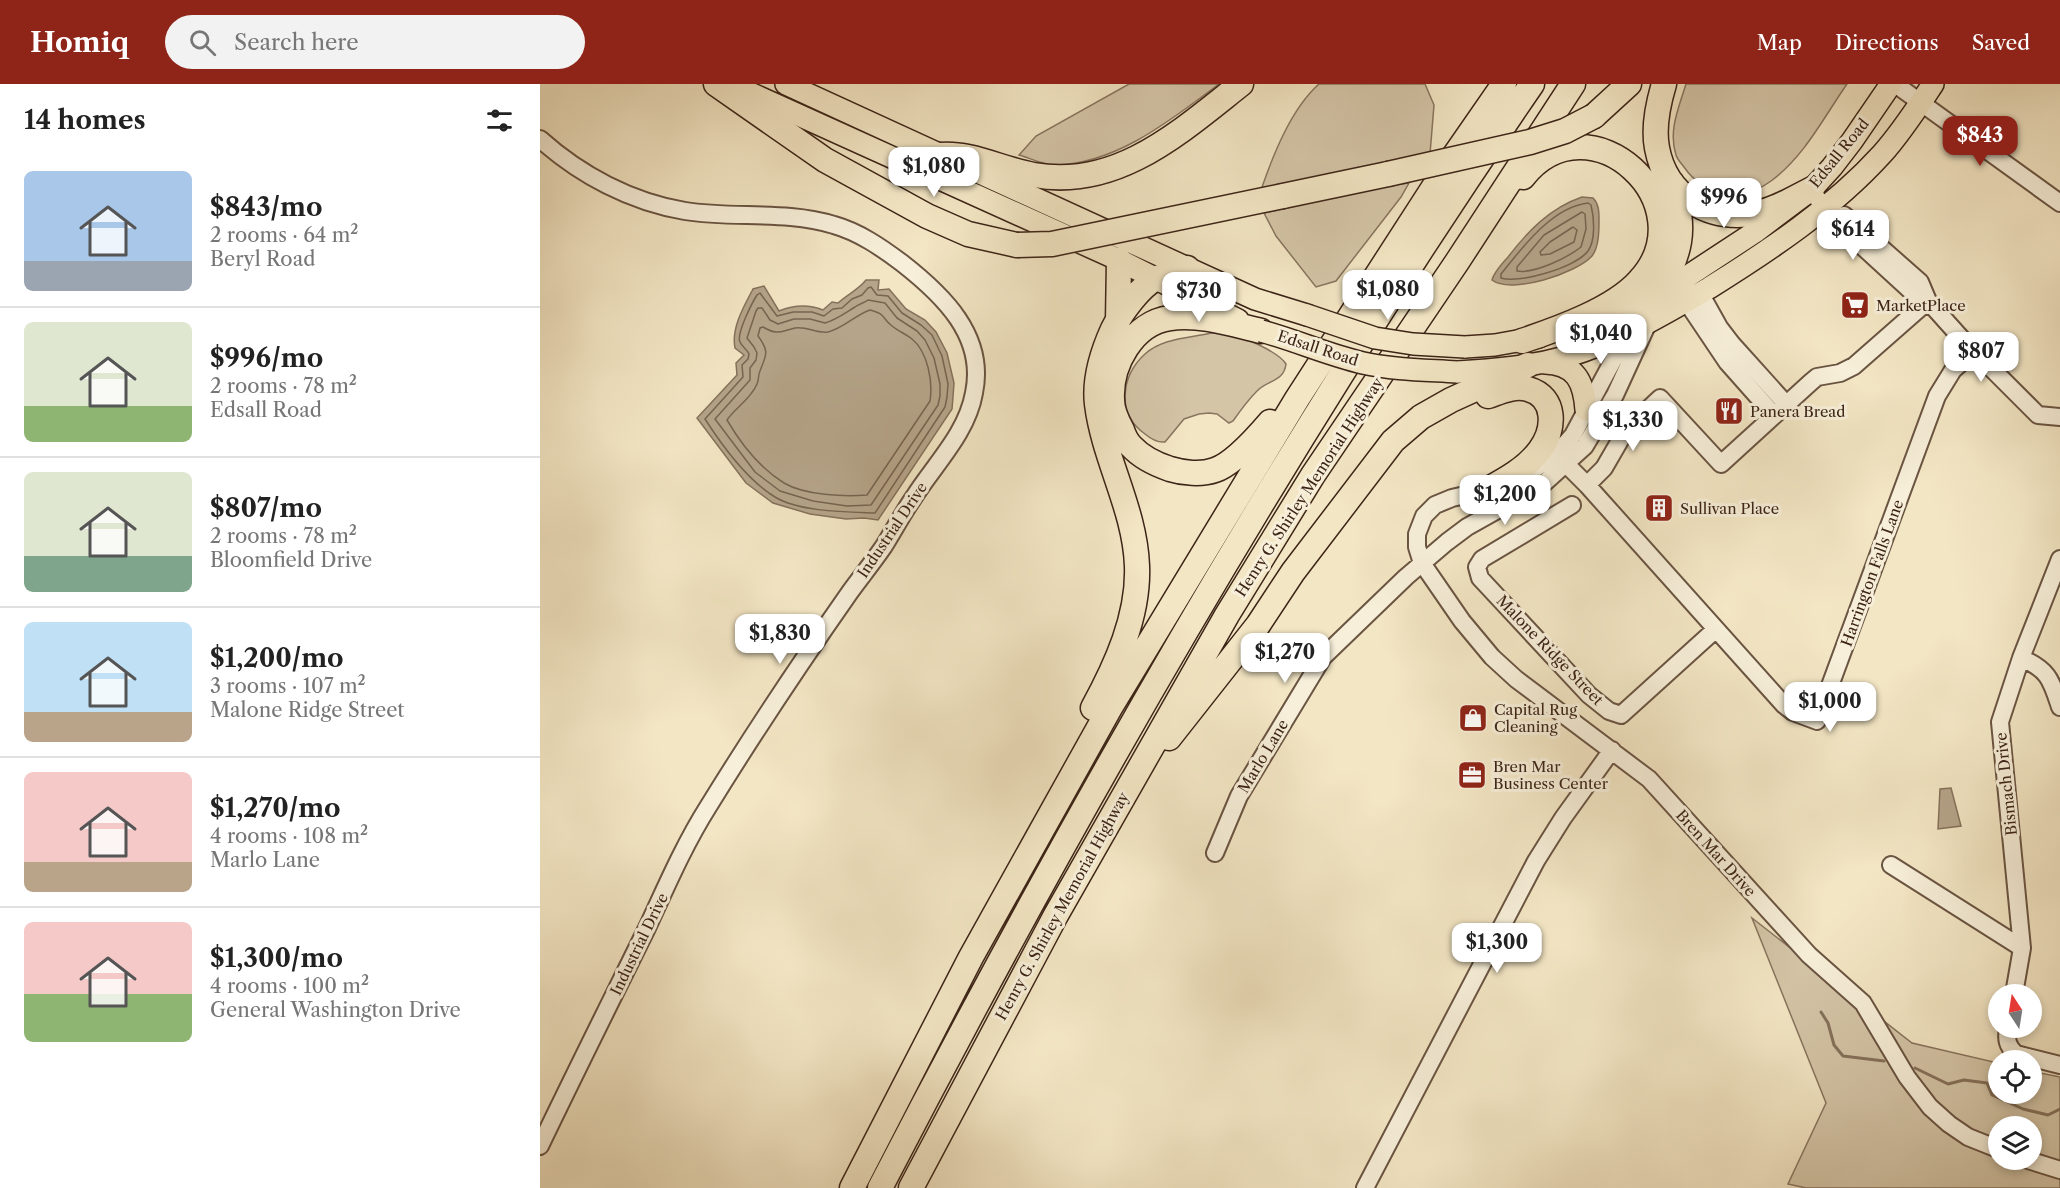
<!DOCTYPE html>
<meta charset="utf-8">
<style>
body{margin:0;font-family:"Libre Caslon Text",serif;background:#f2f2f2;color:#222;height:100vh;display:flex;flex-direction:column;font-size:22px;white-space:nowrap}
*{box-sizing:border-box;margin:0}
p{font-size:20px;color:#767676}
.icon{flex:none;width:33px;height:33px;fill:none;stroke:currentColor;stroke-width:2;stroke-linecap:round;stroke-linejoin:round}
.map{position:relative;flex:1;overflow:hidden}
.details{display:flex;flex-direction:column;background:#fff;width:540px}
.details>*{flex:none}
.needle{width:39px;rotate:348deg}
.tools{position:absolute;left:1448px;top:900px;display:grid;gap:12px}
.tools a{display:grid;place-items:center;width:54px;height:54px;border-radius:50%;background:#fff;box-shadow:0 3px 9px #0003;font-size:30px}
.price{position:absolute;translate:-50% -51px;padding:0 14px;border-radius:12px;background:#fff;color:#222;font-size:20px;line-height:39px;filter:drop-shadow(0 2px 3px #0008)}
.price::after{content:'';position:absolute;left:50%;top:36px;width:18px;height:14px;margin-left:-9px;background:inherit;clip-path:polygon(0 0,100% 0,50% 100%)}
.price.on{background:#8f2418;color:#fff}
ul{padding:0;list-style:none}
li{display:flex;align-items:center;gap:18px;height:150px;padding:0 24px}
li+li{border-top:2px solid #e0e0e0}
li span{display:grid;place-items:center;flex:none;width:168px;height:120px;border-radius:9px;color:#555}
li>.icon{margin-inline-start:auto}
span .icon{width:72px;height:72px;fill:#fffc;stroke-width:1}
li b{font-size:26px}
h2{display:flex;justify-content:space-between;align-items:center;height:72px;padding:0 24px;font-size:26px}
header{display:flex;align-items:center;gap:36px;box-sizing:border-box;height:84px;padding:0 30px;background:#8f2418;color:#fff}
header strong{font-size:28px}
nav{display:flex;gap:33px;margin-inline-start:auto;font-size:21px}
.search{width:420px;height:54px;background:#f2f2f2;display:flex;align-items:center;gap:15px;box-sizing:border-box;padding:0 21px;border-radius:33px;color:#767676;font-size:22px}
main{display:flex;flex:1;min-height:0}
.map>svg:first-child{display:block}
.green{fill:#d4c5a7;stroke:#88745f;stroke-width:1.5;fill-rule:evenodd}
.water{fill:#b5a489;stroke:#85715b;stroke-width:1.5}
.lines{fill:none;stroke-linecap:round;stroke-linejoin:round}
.shore{stroke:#786450;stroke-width:1.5}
.stream{stroke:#85715b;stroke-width:3}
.minor-casing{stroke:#6a5442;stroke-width:20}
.major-casing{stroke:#3c2417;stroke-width:24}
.highway-casing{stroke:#3c2417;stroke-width:27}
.minor{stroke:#f7efd9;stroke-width:16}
.major{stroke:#f3e6c4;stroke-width:21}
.highway{stroke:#f3e6c4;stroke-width:24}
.major-bridge-casing{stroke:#3c2417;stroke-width:24;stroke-linecap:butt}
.highway-bridge-casing{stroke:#3c2417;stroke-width:27;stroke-linecap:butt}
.major-bridge{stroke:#f3e6c4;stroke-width:21}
.highway-bridge{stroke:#f3e6c4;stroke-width:24}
.labels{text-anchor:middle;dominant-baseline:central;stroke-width:6;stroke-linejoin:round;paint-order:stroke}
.street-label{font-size:15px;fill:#3c2417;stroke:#f7efd9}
.poi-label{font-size:15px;fill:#3c2417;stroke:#f7efd9;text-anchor:start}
</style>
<header>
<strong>Homiq</strong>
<div class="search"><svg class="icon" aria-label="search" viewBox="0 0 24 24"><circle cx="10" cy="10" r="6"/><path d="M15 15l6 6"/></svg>Search here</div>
<nav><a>Map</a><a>Directions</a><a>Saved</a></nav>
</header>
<main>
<section class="details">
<h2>14 homes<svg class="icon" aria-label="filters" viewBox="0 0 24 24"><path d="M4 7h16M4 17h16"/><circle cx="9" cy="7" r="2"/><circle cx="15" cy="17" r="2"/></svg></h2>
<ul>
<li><span style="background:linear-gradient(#a9c7e8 75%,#9aa5b1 0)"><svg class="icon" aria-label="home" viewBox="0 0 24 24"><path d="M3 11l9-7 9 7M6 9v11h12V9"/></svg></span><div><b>$843/mo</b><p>2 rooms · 64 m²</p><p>Beryl Road</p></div></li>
<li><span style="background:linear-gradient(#dfe7d0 70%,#8fb573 0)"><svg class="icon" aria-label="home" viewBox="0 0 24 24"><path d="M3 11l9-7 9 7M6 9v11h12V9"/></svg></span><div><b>$996/mo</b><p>2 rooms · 78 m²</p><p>Edsall Road</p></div></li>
<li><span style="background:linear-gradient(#dfe7d0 70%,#7fa58c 0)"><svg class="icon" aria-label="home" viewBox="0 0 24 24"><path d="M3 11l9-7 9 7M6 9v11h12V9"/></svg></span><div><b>$807/mo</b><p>2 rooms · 78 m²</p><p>Bloomfield Drive</p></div></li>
<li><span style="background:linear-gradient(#bfe0f5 75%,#b9a48a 0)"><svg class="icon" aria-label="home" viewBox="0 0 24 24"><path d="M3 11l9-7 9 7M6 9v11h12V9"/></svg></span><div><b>$1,200/mo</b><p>3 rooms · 107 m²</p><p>Malone Ridge Street</p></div></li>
<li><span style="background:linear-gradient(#f6c9c9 75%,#b9a48a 0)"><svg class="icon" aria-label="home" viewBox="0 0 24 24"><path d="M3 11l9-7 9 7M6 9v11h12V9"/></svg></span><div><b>$1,270/mo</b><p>4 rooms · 108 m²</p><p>Marlo Lane</p></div></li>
<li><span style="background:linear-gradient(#f6c9c9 60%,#8fb573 0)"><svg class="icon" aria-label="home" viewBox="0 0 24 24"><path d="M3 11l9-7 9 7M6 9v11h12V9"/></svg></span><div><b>$1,300/mo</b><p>4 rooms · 100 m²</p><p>General Washington Drive</p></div></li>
</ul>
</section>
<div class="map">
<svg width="1520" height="1104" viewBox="0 0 1520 1104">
<rect width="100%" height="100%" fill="#f3e6c4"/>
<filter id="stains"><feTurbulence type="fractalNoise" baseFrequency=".00333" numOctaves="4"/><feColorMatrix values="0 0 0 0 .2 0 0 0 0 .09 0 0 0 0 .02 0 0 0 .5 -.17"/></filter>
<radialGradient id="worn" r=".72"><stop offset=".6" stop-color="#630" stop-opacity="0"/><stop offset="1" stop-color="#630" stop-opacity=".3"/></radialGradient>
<!-- green -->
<path class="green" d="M589 0H679C632 35 577 80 515 81 503 81 490 74 479 71L496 52Z
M779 0H885L894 21 890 70 721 106C733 71 751 25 779 0Z
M1146 0H1307C1284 33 1264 73 1231 97 1202 119 1164 112 1144 83 1141 79 1137 75 1136 71 1128 47 1139 23 1146 0Z
M869 99 861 113 796 197 776 203 736 152 724 129 844 102Z
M671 249C676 249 682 248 686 249 700 251 739 268 746 280 744 298 727 296 717 307 708 316 700 327 693 337L689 339 677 330 669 329 659 330 644 335 625 358C617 359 611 355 605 350 576 330 581 292 605 270 622 254 650 254 671 249Z
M1212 834 1372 959 1458 979V1010H1491V987L1520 993V1104H1266L1248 1100 1286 1019ZM1458 1042H1491V1076H1458Z"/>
<!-- water -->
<path class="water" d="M1042 113 1053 114C1059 120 1059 128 1059 136 1059 147 1059 163 1052 172 1037 189 971 211 952 196 954 188 962 180 968 173 988 147 1010 124 1042 113Z
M326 196H339L338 206 349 205 366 225 385 236 396 248 407 269 414 299 413 313 412 325 338 436 324 434 306 435 270 430 233 419 206 399 157 334 197 291 196 279 204 271 195 264C191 244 204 222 213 205L224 202 239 227C254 221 268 220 283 226L292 218 298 219C308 210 318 206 326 196Z
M1411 704 1421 742 1398 745 1400 705Z"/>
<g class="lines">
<!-- shore -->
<path class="shore" d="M1048 119 1051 121C1054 133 1056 156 1048 167 1036 183 980 200 961 194V190C982 164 1012 123 1048 119Z
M1042 128 1045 130 1046 145 1041 163C1027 174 994 190 977 187V183L1004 151Z
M1033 143 1037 146 1034 158 1010 170 1001 171 1000 168 1010 158Z
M331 203 337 211 348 212 362 229 381 241 392 251 402 272 408 300 407 313 405 323 335 429C308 428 259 428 235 413 207 396 183 363 165 335L203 293 202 281 208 275 209 270C207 265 202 263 200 258 196 250 212 219 217 211L220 209 237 232 253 228H272L284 232 293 225 302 224 312 215 322 211 328 204Z
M328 216 345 219 357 234 377 247 385 256 394 274 400 300V312L398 321 331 421 307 422 273 417 240 407 215 388 175 335 210 296V284L216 276 217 269 214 263 207 254 216 227 218 224H222L230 236 238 240 254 235H270L285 239C296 236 305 229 315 223 319 220 324 219 328 216Z
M330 226C347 231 340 232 352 242 358 247 366 250 372 255 388 268 393 298 390 317L327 411C304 413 264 411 244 399 220 384 201 360 187 336 195 324 211 315 217 300 219 296 218 291 220 287 226 271 230 268 218 252L220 244 223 243C238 252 241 247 255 244 267 242 277 250 288 248 304 244 315 231 330 226Z"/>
<!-- stream -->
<path class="stream" d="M1281 928 1288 939 1294 961 1303 972 1344 977
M1375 984 1408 1000 1424 996 1447 999 1452 1011 1483 1025 1508 1031 1520 1025"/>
<!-- minor casing -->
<g class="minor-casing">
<path id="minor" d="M1355 0 1520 119
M0 55C40 91 91 118 145 127 194 135 246 126 294 141 319 148 342 164 362 179 403 211 446 252 434 309 427 349 395 380 374 413 363 429 354 446 344 462 333 478 321 493 310 508 261 578 213 650 168 723 144 761 126 803 107 844 71 917 35 989 0 1062
M1278 115 1283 124 1300 142 1370 206 1388 217 1422 255 1498 331 1520 333
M1304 131 1380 198 1388 217
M1160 209 1179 243 1192 260 1246 320
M1146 217 1187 278 1234 331
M1016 370 1047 401 1244 621 1253 628 1277 637 1397 312 1413 286 1434 267
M989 389 1016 370 1033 351 1090 245
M1047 401 1064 384 1086 346 1120 314 1181 380 1271 298 1277 293 1300 289 1314 282 1388 217
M955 404 912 414 895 421 884 432 877 450V463L882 479 922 537 952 573 976 595 1109 695 1269 871 1323 919 1367 993 1390 1023 1409 1040 1428 1053 1458 1065
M1032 421 942 475 937 483 940 494 1049 611 1069 627 1081 631 1176 545
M1481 574C1509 586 1511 596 1520 623
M675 769 699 712 783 573 866 493 907 458 927 443 1002 401 1045 362 1075 311 1108 239
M1351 781 1482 864 1474 910
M1482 864 1460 638 1481 574 1520 475
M1468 944C1466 955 1467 962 1476 970L1520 981
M1488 1076 1520 1086
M825 1104 996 777 1023 734 1072 666"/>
</g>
<!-- major casing -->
<g class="major-casing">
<path id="major" d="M190 0 577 175 698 236
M246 0 715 215 767 231
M1041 243 1068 235 1116 213 1215 148 1272 105 1292 83 1312 57 1351 0
M925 263 955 261 999 253
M1005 279C1036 280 1044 298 1046 326
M917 288C954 286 989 283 1025 273 1077 258 1123 231 1169 204 1230 166 1293 124 1342 70 1361 49 1377 24 1393 0"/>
</g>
<!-- highway casing -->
<g class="highway-casing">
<path id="highway" d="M176 0 285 76 387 132 428 150 477 161
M1124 0C1118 20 1113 43 1117 64 1126 113 1170 138 1217 129 1237 125 1254 114 1272 105
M1054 32 1089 0
M400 71C431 68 463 86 494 91 577 106 640 48 701 0
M743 112 848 90
M1116 213C1141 167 1147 150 1132 99
M578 237 579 176
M721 247C691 240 661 230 630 234 593 239 570 281 572 316 572 327 577 337 582 346 584 352 587 358 591 362 602 374 615 380 630 385 643 389 661 391 675 386 693 380 718 352 730 338
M982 257C1018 245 1074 225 1099 197 1170 121 1050 9 983 93
M945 407C965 396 986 385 1000 366 1015 346 1017 313 988 305 974 301 960 308 948 312
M553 624C576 582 599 532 597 482 595 425 564 376 557 320 554 295 563 267 573 245 581 229 600 202 617 194 627 190 637 188 647 184
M629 654 718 541 753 488 853 357 881 333 911 316 988 281
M312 1104 431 873 571 622 757 315 912 75 964 0
M340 1104C536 725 750 352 992 0
M371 1104 516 831 687 531 773 391 917 178 1033 0"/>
</g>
<!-- minor -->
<use href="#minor" class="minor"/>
<!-- major -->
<use href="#major" class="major"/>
<!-- highway -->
<use href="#highway" class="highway"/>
<!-- major-bridge casing -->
<g class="major-bridge-casing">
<path id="major-bridge" d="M767 231 835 254 873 260 925 263
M721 247C755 256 788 271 823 279 854 286 886 286 917 288"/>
</g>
<!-- highway-bridge casing -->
<g class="highway-bridge-casing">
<path id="highway-bridge" d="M848 90 990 58 1025 47 1054 32
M477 161 512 160 743 112"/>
</g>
<!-- major-bridge -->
<use href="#major-bridge" class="major-bridge"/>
<!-- highway-bridge -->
<use href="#highway-bridge" class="highway-bridge"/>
</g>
<!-- icons -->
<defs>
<g id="supermarket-square" transform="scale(1.5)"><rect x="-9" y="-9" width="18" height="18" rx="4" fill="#8f2418" stroke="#f7efd9"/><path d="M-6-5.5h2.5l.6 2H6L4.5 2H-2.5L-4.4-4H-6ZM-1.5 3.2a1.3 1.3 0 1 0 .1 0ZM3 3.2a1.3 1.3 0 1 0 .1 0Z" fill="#fff"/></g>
<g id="restaurant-square" transform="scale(1.5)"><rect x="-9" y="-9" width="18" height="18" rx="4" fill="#8f2418" stroke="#f7efd9"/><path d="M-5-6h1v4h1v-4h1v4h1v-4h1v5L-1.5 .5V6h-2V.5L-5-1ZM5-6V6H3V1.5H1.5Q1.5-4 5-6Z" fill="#fff"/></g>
<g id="building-square" transform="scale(1.5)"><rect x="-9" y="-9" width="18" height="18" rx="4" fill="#8f2418" stroke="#f7efd9"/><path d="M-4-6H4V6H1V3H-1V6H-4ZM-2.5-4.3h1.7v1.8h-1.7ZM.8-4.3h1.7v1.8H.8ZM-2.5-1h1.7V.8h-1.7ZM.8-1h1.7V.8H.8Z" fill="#fff"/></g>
<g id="shop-square" transform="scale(1.5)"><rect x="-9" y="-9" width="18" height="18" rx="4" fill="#8f2418" stroke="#f7efd9"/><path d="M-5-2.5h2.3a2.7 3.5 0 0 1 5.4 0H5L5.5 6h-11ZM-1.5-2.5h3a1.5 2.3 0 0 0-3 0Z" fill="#fff"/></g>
<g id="office-square" transform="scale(1.5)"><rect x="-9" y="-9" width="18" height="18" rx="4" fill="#8f2418" stroke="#f7efd9"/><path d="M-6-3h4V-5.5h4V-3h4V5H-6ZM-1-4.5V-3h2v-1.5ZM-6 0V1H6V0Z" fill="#fff"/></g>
</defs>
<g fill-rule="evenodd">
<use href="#supermarket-square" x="1315" y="221"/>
<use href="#restaurant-square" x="1189" y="327"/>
<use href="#building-square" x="1119" y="424"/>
<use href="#shop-square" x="933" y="634"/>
<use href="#office-square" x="932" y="691"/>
</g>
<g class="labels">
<!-- street labels -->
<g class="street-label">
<text transform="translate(1299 69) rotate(-51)">Edsall Road</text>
<text transform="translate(778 264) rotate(18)">Edsall Road</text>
<text transform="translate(769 403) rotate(-57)">Henry G. Shirley Memorial Highway</text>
<text transform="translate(352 446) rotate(-56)">Industrial Drive</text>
<text transform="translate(1332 489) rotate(-70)">Harrington Falls Lane</text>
<text transform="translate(1010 566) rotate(46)">Malone Ridge Street</text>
<text transform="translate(723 672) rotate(-59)">Marlo Lane</text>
<text transform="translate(1466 700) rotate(-96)">Bismach Drive</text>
<text transform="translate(1176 769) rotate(48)">Bren Mar Drive</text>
<text transform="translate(522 822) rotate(-61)">Henry G. Shirley Memorial Highway</text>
<text transform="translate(99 860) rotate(-64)">Industrial Drive</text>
</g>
<!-- poi labels -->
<g class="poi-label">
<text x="1336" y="221">MarketPlace</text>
<text x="1210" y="327">Panera Bread</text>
<text x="1140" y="424">Sullivan Place</text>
<text x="954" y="625">Capital Rug<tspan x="954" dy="17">Cleaning</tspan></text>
<text x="953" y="682">Bren Mar<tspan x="953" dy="17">Business Center</tspan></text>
</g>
</g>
<rect width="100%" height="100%" filter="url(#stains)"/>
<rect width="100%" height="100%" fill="url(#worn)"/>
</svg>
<div class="tools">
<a><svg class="needle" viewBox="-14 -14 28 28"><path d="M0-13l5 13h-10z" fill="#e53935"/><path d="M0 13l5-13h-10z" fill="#767676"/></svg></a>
<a><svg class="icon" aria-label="locate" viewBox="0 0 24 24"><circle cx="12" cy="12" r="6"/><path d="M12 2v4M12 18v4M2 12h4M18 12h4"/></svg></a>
<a><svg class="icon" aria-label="layers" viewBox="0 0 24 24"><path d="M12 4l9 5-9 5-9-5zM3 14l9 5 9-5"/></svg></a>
</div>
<b class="price on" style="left:1440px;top:83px">$843</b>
<b class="price" style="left:394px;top:114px">$1,080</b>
<b class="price" style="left:1184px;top:145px">$996</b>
<b class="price" style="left:1313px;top:177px">$614</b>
<b class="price" style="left:848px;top:237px">$1,080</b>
<b class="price" style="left:659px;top:239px">$730</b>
<b class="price" style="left:1061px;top:281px">$1,040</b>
<b class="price" style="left:1441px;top:299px">$807</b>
<b class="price" style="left:1093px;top:368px">$1,330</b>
<b class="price" style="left:965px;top:442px">$1,200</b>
<b class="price" style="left:240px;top:581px">$1,830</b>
<b class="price" style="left:745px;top:600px">$1,270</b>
<b class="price" style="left:1290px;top:649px">$1,000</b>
<b class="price" style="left:957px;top:890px">$1,300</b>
</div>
</main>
